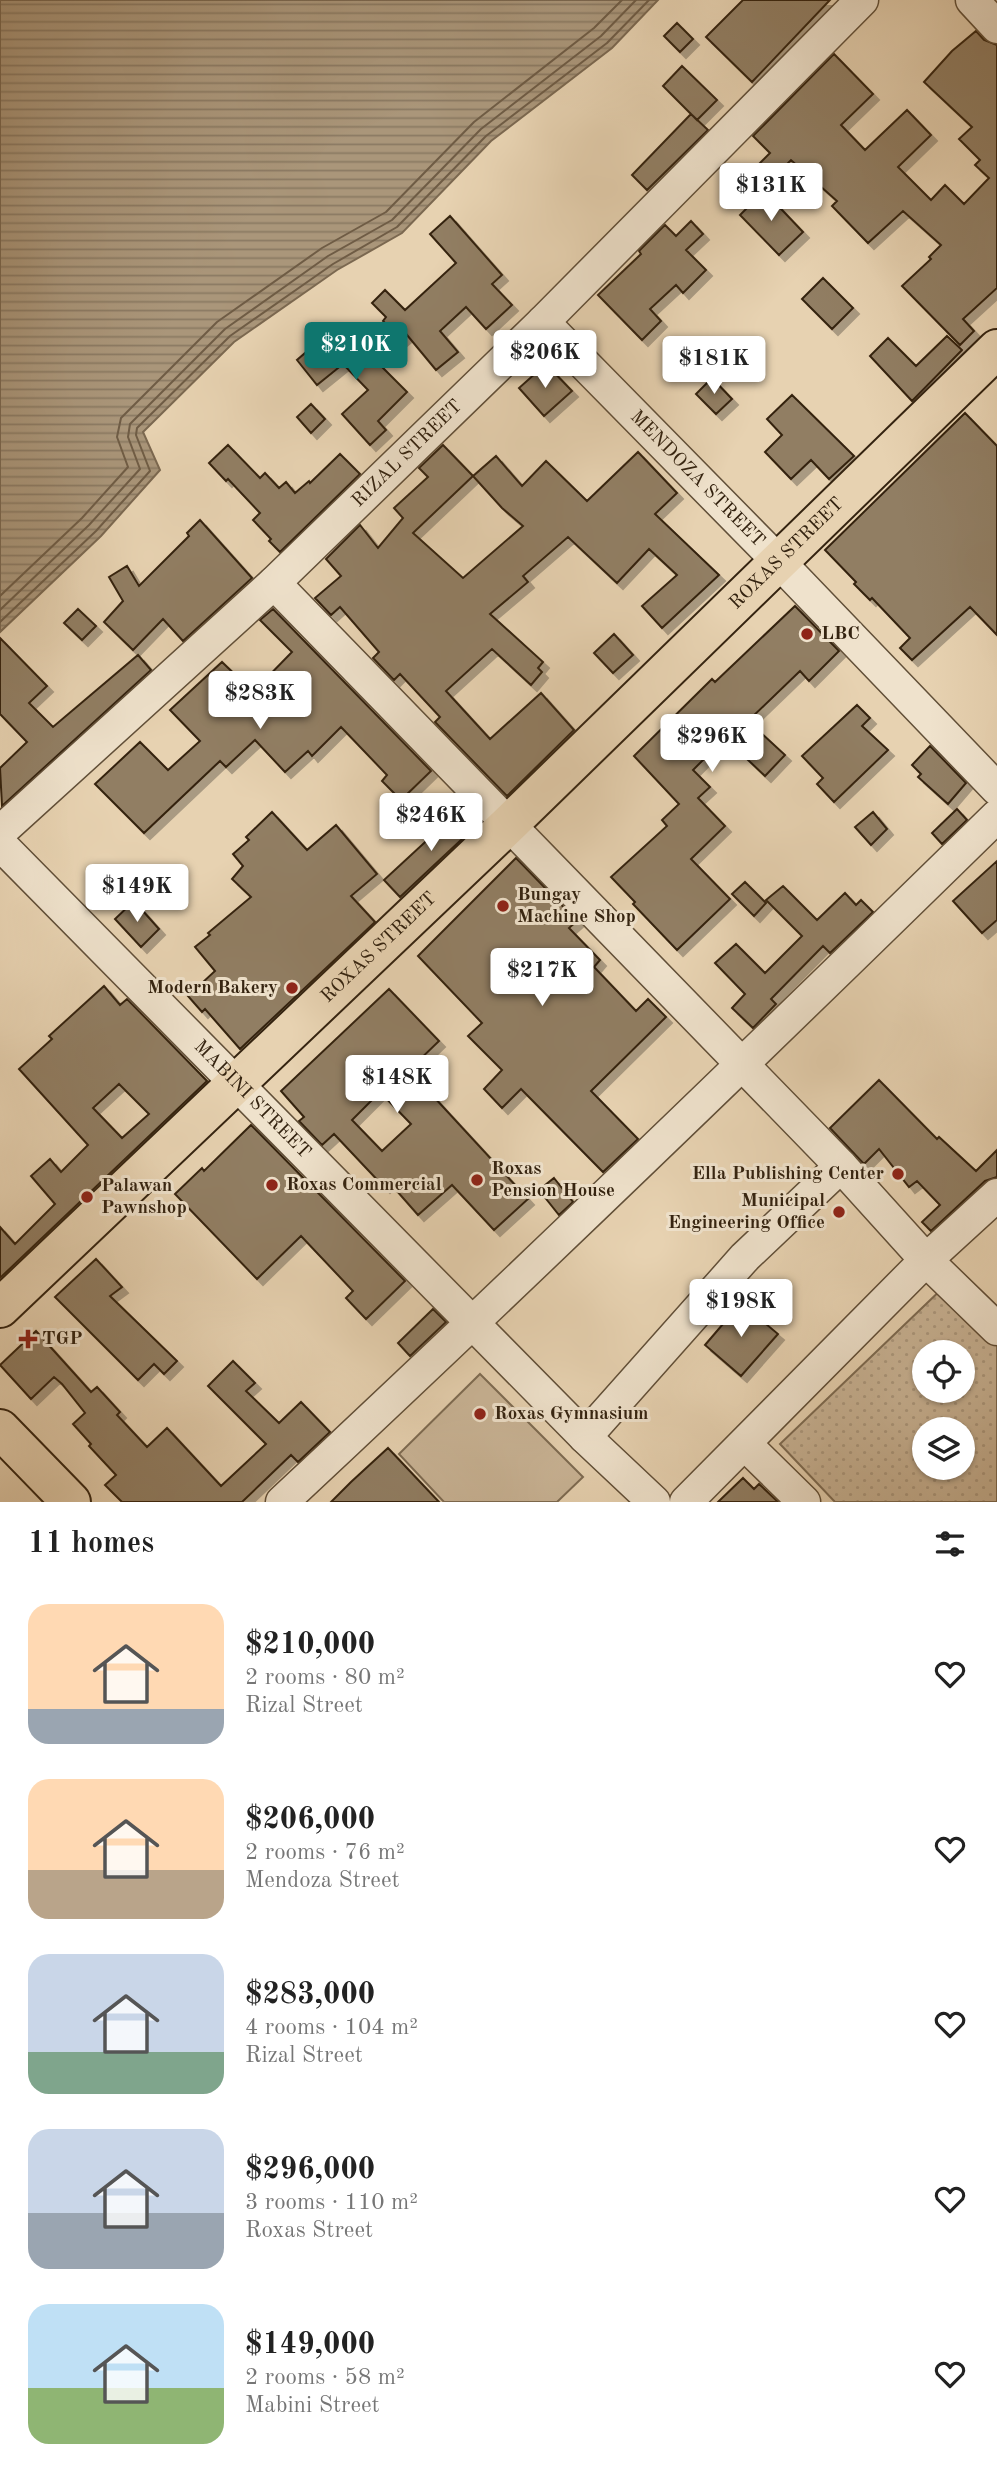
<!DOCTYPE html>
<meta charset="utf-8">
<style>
body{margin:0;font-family:"Old Standard TT",serif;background:#f6f6f6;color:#222;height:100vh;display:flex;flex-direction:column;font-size:26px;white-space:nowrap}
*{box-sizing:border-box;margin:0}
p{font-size:23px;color:#767676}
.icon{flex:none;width:38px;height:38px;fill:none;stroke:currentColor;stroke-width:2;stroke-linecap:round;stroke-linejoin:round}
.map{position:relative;height:1502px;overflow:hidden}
.panel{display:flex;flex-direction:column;background:#fff;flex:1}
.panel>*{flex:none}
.controls{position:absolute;left:912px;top:1340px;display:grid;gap:14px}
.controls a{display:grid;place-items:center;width:63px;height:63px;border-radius:50%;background:#fff;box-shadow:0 2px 5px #0004;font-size:35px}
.price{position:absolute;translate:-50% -60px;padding:0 16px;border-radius:7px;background:#fff;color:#222;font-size:23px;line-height:46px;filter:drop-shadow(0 2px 4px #0008)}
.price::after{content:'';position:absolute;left:50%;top:42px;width:21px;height:16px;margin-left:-10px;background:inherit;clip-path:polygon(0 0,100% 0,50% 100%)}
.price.on{background:#0f766e;color:#fff}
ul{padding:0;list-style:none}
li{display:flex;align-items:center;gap:21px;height:175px;padding:0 28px}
li span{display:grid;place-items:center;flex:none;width:196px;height:140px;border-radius:21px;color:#555}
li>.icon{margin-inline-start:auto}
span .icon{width:84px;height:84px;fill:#fffc;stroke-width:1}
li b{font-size:30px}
h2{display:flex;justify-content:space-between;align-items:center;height:84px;padding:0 28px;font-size:30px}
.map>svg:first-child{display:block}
.park{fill:url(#park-dots);stroke:#7e6c53;stroke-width:2;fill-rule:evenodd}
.pitch{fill:#c9b496;stroke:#7e6c53;stroke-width:2}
.water{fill:url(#water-rules);stroke:#7b6850;stroke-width:2}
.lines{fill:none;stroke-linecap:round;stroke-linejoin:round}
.shore{stroke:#6f5c45;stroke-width:2}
.building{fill:#917e64;stroke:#342310;stroke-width:2;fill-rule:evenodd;filter:url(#shadow)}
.minor-casing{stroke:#614f38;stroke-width:35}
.major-casing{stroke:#342310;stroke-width:42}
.minor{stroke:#efe2cc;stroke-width:32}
.major{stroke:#e7d2b1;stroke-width:38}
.poi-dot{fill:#8f2418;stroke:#efe2cc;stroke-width:2.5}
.labels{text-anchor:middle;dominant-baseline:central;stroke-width:6;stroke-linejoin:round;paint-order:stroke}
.street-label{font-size:19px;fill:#342310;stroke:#efe2cc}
.poi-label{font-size:19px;font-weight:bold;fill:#342310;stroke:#efe2cc;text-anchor:start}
</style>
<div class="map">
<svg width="997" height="1502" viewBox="0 0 997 1502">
<defs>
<pattern id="park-dots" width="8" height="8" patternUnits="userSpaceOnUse" patternTransform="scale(1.75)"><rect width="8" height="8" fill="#c9b496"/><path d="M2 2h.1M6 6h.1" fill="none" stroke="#ad9a80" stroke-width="1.8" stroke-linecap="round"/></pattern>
<pattern id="water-rules" width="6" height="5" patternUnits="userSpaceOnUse" patternTransform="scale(1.75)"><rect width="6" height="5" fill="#aa967a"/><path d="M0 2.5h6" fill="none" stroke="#8b7a63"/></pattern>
<filter id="shadow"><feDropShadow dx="6" dy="6" stdDeviation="0" flood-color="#0004"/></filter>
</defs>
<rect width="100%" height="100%" fill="#e7d2b1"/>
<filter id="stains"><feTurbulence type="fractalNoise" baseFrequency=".00286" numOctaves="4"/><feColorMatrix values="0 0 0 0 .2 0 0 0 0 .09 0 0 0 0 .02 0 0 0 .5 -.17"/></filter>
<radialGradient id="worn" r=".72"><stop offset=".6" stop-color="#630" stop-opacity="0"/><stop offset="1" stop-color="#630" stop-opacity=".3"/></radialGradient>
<!-- park -->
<path class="park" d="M947 1284 997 1335V1502H835L780 1444ZM924 1353H962V1391H924ZM924 1430H962V1468H924Z"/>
<!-- pitch -->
<path class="pitch" d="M480 1374 583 1477 557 1502H444L399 1454Z"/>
<!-- water -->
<path class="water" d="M0 0H658L612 48 491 141 402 233 337 270 234 342 143 432 160 470 101 536 0 632Z"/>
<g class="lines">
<!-- shore -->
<path class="shore" d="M0 596 82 518 128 467 117 437 121 418 217 322 322 248 386 212 474 122 594 28 622 0
M0 610 89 525 140 469 128 437 130 424 225 329 328 256 392 220 481 129 601 36 636 0
M0 622 96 531 150 471 136 435 137 428 230 336 333 264 397 227 486 136 607 43 649 0"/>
</g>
<!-- building -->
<path class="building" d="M743 0H830L752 82 706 37Z
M677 23 693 39 680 52 664 36Z
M976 31 984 40 997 45V288L963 319 974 331 960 345 902 286 931 259 929 257 941 245 903 211 868 243 832 206 837 201 791 160 773 178 760 163 770 153 753 136 834 54 873 94 841 125 865 150 907 110 931 135 898 167 931 200 945 185 964 204 989 178 975 165 980 160 959 139 972 127 924 82 952 51Z
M682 66 717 100 697 120 663 86Z
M691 114 708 130 647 190 632 175Z
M764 191 803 232 779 255 740 215Z
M450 216 502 275 492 284 512 305 486 329 466 307 440 331 458 352 436 370 407 335 401 340 383 321 386 317 372 303 385 290 405 310 456 263 430 234Z
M691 221 703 234 686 250 706 270 683 293 676 285 650 309 661 321 642 340 598 295 641 254 639 251 665 225 676 236Z
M823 278 853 308 832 329 802 299Z
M334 328 360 357 366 351 407 392 378 421 386 430 370 445 342 414 368 390 343 364 317 385 297 360Z
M947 336 962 350 912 401 870 356 888 338 916 366Z
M546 364 572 391 544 416 519 388Z
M712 378 732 399 716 414 696 394Z
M792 395 854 456 829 479 811 460 791 479 765 452 782 435 767 419Z
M311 404 325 419 311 433 297 417Z
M965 413 997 446V635L970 607 912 660 900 648 910 638 872 598 870 600 854 584 856 582 825 550Z
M228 445 260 478 265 473 279 488 286 482 295 493 309 481 310 483 340 454 360 474 280 552 269 541 271 539 253 520 260 513 228 479 226 481 209 463Z
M443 445 473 476 496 456 522 486 546 461 587 501 638 452 677 493 655 514 719 575 662 628 642 606 677 575 649 549 617 583 568 537 523 576 528 582 490 614 543 662 538 668 542 672 531 685 492 649 446 691 490 739 541 693 574 730 507 796 435 722 440 717 400 674 394 680 373 658 379 652 340 607 331 615 315 598 341 576 326 559 360 525 378 548 403 518 394 508 428 477 419 468ZM473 476 502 508 523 526 463 578 413 533Z
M200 520 252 578 183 641 163 619 133 650 104 622 123 601 109 577 127 566 139 586 189 536 187 533Z
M795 606 839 651 809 681 800 671 748 721 785 755 765 776 725 738 693 770 710 787 698 798 725 826 691 859 730 899 677 950 633 904 635 902 611 877 667 826 662 820 679 804 634 756 712 679 715 682Z
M78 609 96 626 82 640 64 623Z
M273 609 431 771 401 800 382 781 387 775 341 727 312 756 308 751 285 772 255 740 226 767 220 761 144 833 95 784 140 742 168 770 200 741 170 710 222 662 253 692 292 652 260 620Z
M614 634 633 655 613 673 594 653Z
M0 638 47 686 29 703 53 727 138 655 151 670 2 806 0 768 27 742 0 714Z
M857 705 870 718 862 726 888 750 834 802 817 784 823 778 802 756Z
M930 746 966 783 948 804 918 777 921 774 912 765Z
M462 808 477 825 400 897 384 880Z
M957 809 967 820 942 844 932 833Z
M272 812 307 850 336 825 377 874 351 896 375 922 240 1049 205 1009 202 1012 188 996 215 971 195 947 210 935 208 933 251 897 232 879 243 866 233 854 249 840 246 837Z
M873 812 887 829 871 845 855 827Z
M516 858 577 921 569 928 600 960 594 967 636 1011 648 999 666 1017 591 1091 638 1139 603 1172 521 1089 502 1108 484 1089 502 1070 468 1036 482 1023 418 956Z
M997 861V920L982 933 953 901Z
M745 882 766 903 754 916 732 894Z
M783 886 817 920 845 893 856 905 861 900 873 912 830 953 823 946 771 999 776 1004 753 1028 732 1008 745 994 715 963 736 944 765 973 802 936 766 900Z
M134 901 159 929 141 947 115 919Z
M104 986 120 1005 127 999 207 1081 0 1278V1227L15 1244 55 1204 31 1176 50 1159 61 1172 88 1145 19 1069 52 1039 49 1036ZM119 1084 149 1114 122 1138 93 1108Z
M389 989 439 1041 409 1070 528 1199 494 1230 452 1185 418 1215 389 1182 384 1187 334 1134 322 1145 299 1121 304 1117 281 1091ZM380 1092 411 1124 382 1151 352 1120Z
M879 1080 937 1139 939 1137 976 1171 997 1150V1177L985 1181 931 1231 922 1222 940 1205 917 1181 909 1187 879 1149 864 1164 830 1128Z
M251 1125 405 1281 366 1319 346 1298 353 1291 301 1236 257 1279 175 1194 202 1168 204 1171Z
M554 1178 573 1202 559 1215 539 1190Z
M96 1259 122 1287 110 1296 177 1361 164 1374 154 1364 138 1380 55 1297Z
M741 1303 778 1334 741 1376 705 1345Z
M433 1309 446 1322 410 1356 398 1343Z
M36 1331 91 1392 97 1387 120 1412 117 1415 147 1447 167 1428 221 1486 266 1444 208 1386 233 1361 255 1383 246 1391 279 1423 301 1402 330 1432 298 1462 291 1455 242 1502H122L105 1485 116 1475 89 1446 91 1444 73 1424 85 1413 62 1384 54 1377 31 1399 0 1365Z
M388 1448 439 1502H331L351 1482Z
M743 1478 754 1489 759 1484 778 1502H718Z"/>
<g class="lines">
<!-- minor casing -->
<g class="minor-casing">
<g id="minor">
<path d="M972 0 997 27"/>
<path id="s1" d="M543 322 779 562 997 789"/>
<path d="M274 583 841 1166 926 1260 997 1329"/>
<path id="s2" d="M0 832 274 583 543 322 862 0"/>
<path id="s3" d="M0 844 585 1437 654 1502"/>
<path d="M585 1437 745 1257 841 1166"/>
<path d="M745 1444 804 1502"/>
<path d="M282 1502C524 1276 761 1047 997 816"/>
<path d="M686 1502 926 1260 997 1195"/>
</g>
</g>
<!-- major casing -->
<g class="major-casing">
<g id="major">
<path id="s4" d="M0 1308 509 824 997 349"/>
<path d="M0 1429 71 1502"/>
</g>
</g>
<!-- minor -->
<use href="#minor" class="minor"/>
<!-- major -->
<use href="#major" class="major"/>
</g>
<!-- markers -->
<g class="poi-dot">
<circle cx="807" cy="634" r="7"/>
<circle cx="503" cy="906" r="7"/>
<circle cx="292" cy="988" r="7"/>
<circle cx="898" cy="1174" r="7"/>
<circle cx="477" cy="1180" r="7"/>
<circle cx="272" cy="1185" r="7"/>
<circle cx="87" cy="1197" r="7"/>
<circle cx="839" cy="1212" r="7"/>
<path d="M24.5 1328.5h7v7h7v7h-7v7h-7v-7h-7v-7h7z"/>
<circle cx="480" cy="1414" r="7"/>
</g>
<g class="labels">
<!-- street labels -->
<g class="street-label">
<text stroke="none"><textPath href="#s2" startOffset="556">RIZAL STREET</textPath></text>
<text stroke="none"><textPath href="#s1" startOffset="220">MENDOZA STREET</textPath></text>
<text stroke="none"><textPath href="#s4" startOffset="1090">ROXAS STREET</textPath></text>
<text stroke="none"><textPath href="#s4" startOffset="523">ROXAS STREET</textPath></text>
<text stroke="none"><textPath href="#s3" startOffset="359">MABINI STREET</textPath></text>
</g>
<!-- poi labels -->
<g class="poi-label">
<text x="821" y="634">LBC</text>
<text x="517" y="895">Bungay<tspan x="517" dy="22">Machine Shop</tspan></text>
<text x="278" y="988" text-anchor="end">Modern Bakery</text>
<text x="491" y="1169">Roxas<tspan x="491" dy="22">Pension House</tspan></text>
<text x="884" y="1174" text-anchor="end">Ella Publishing Center</text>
<text x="286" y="1185">Roxas Commercial</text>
<text x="101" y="1186">Palawan<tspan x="101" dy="22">Pawnshop</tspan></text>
<text x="825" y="1201" text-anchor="end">Municipal<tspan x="825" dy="22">Engineering Office</tspan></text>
<text x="42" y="1339">TGP</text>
<text x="494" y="1414">Roxas Gymnasium</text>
</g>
</g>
<rect width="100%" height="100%" filter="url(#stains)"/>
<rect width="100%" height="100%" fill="url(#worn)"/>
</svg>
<div class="controls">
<a><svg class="icon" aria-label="locate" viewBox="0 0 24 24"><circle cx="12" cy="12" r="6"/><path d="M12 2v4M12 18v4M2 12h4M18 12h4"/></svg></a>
<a><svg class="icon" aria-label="layers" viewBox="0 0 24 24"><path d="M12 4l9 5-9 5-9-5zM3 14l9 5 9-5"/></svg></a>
</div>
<b class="price" style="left:771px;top:223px">$131K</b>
<b class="price on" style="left:356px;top:382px">$210K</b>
<b class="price" style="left:545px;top:390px">$206K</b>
<b class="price" style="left:714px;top:396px">$181K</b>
<b class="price" style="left:260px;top:731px">$283K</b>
<b class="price" style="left:712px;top:774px">$296K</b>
<b class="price" style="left:431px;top:853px">$246K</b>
<b class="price" style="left:137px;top:924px">$149K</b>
<b class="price" style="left:542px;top:1008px">$217K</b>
<b class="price" style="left:397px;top:1115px">$148K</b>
<b class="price" style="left:741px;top:1339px">$198K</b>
</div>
<section class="panel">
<h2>11 homes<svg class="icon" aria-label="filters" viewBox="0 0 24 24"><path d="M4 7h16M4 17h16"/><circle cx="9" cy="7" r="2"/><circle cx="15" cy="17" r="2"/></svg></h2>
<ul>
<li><span style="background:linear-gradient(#ffd9b3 75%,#9aa5b1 0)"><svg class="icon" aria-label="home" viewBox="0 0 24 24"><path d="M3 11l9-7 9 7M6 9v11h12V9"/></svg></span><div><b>$210,000</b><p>2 rooms · 80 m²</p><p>Rizal Street</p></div><svg class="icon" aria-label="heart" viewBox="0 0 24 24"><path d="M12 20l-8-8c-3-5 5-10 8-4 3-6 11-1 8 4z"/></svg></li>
<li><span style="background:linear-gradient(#ffd9b3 65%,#b9a48a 0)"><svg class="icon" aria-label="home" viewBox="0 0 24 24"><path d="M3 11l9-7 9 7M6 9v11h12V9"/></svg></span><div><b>$206,000</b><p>2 rooms · 76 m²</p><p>Mendoza Street</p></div><svg class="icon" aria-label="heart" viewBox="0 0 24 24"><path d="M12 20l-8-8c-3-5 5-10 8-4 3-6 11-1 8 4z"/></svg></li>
<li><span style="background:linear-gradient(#c9d6e8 70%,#7fa58c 0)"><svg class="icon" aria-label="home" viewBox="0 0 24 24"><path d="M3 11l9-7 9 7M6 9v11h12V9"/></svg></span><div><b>$283,000</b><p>4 rooms · 104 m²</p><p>Rizal Street</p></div><svg class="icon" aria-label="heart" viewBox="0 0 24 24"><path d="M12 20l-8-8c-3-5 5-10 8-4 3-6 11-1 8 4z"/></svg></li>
<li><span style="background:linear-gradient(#c9d6e8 60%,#9aa5b1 0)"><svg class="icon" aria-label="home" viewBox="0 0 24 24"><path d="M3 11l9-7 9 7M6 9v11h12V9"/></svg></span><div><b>$296,000</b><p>3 rooms · 110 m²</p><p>Roxas Street</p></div><svg class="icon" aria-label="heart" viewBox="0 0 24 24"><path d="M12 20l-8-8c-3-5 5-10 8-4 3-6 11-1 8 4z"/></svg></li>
<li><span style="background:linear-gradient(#bfe0f5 60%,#8fb573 0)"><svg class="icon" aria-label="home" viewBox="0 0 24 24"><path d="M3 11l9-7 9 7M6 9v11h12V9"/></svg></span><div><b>$149,000</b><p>2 rooms · 58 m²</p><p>Mabini Street</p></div><svg class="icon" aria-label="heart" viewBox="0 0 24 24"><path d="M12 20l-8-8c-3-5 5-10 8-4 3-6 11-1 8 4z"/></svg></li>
</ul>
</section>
